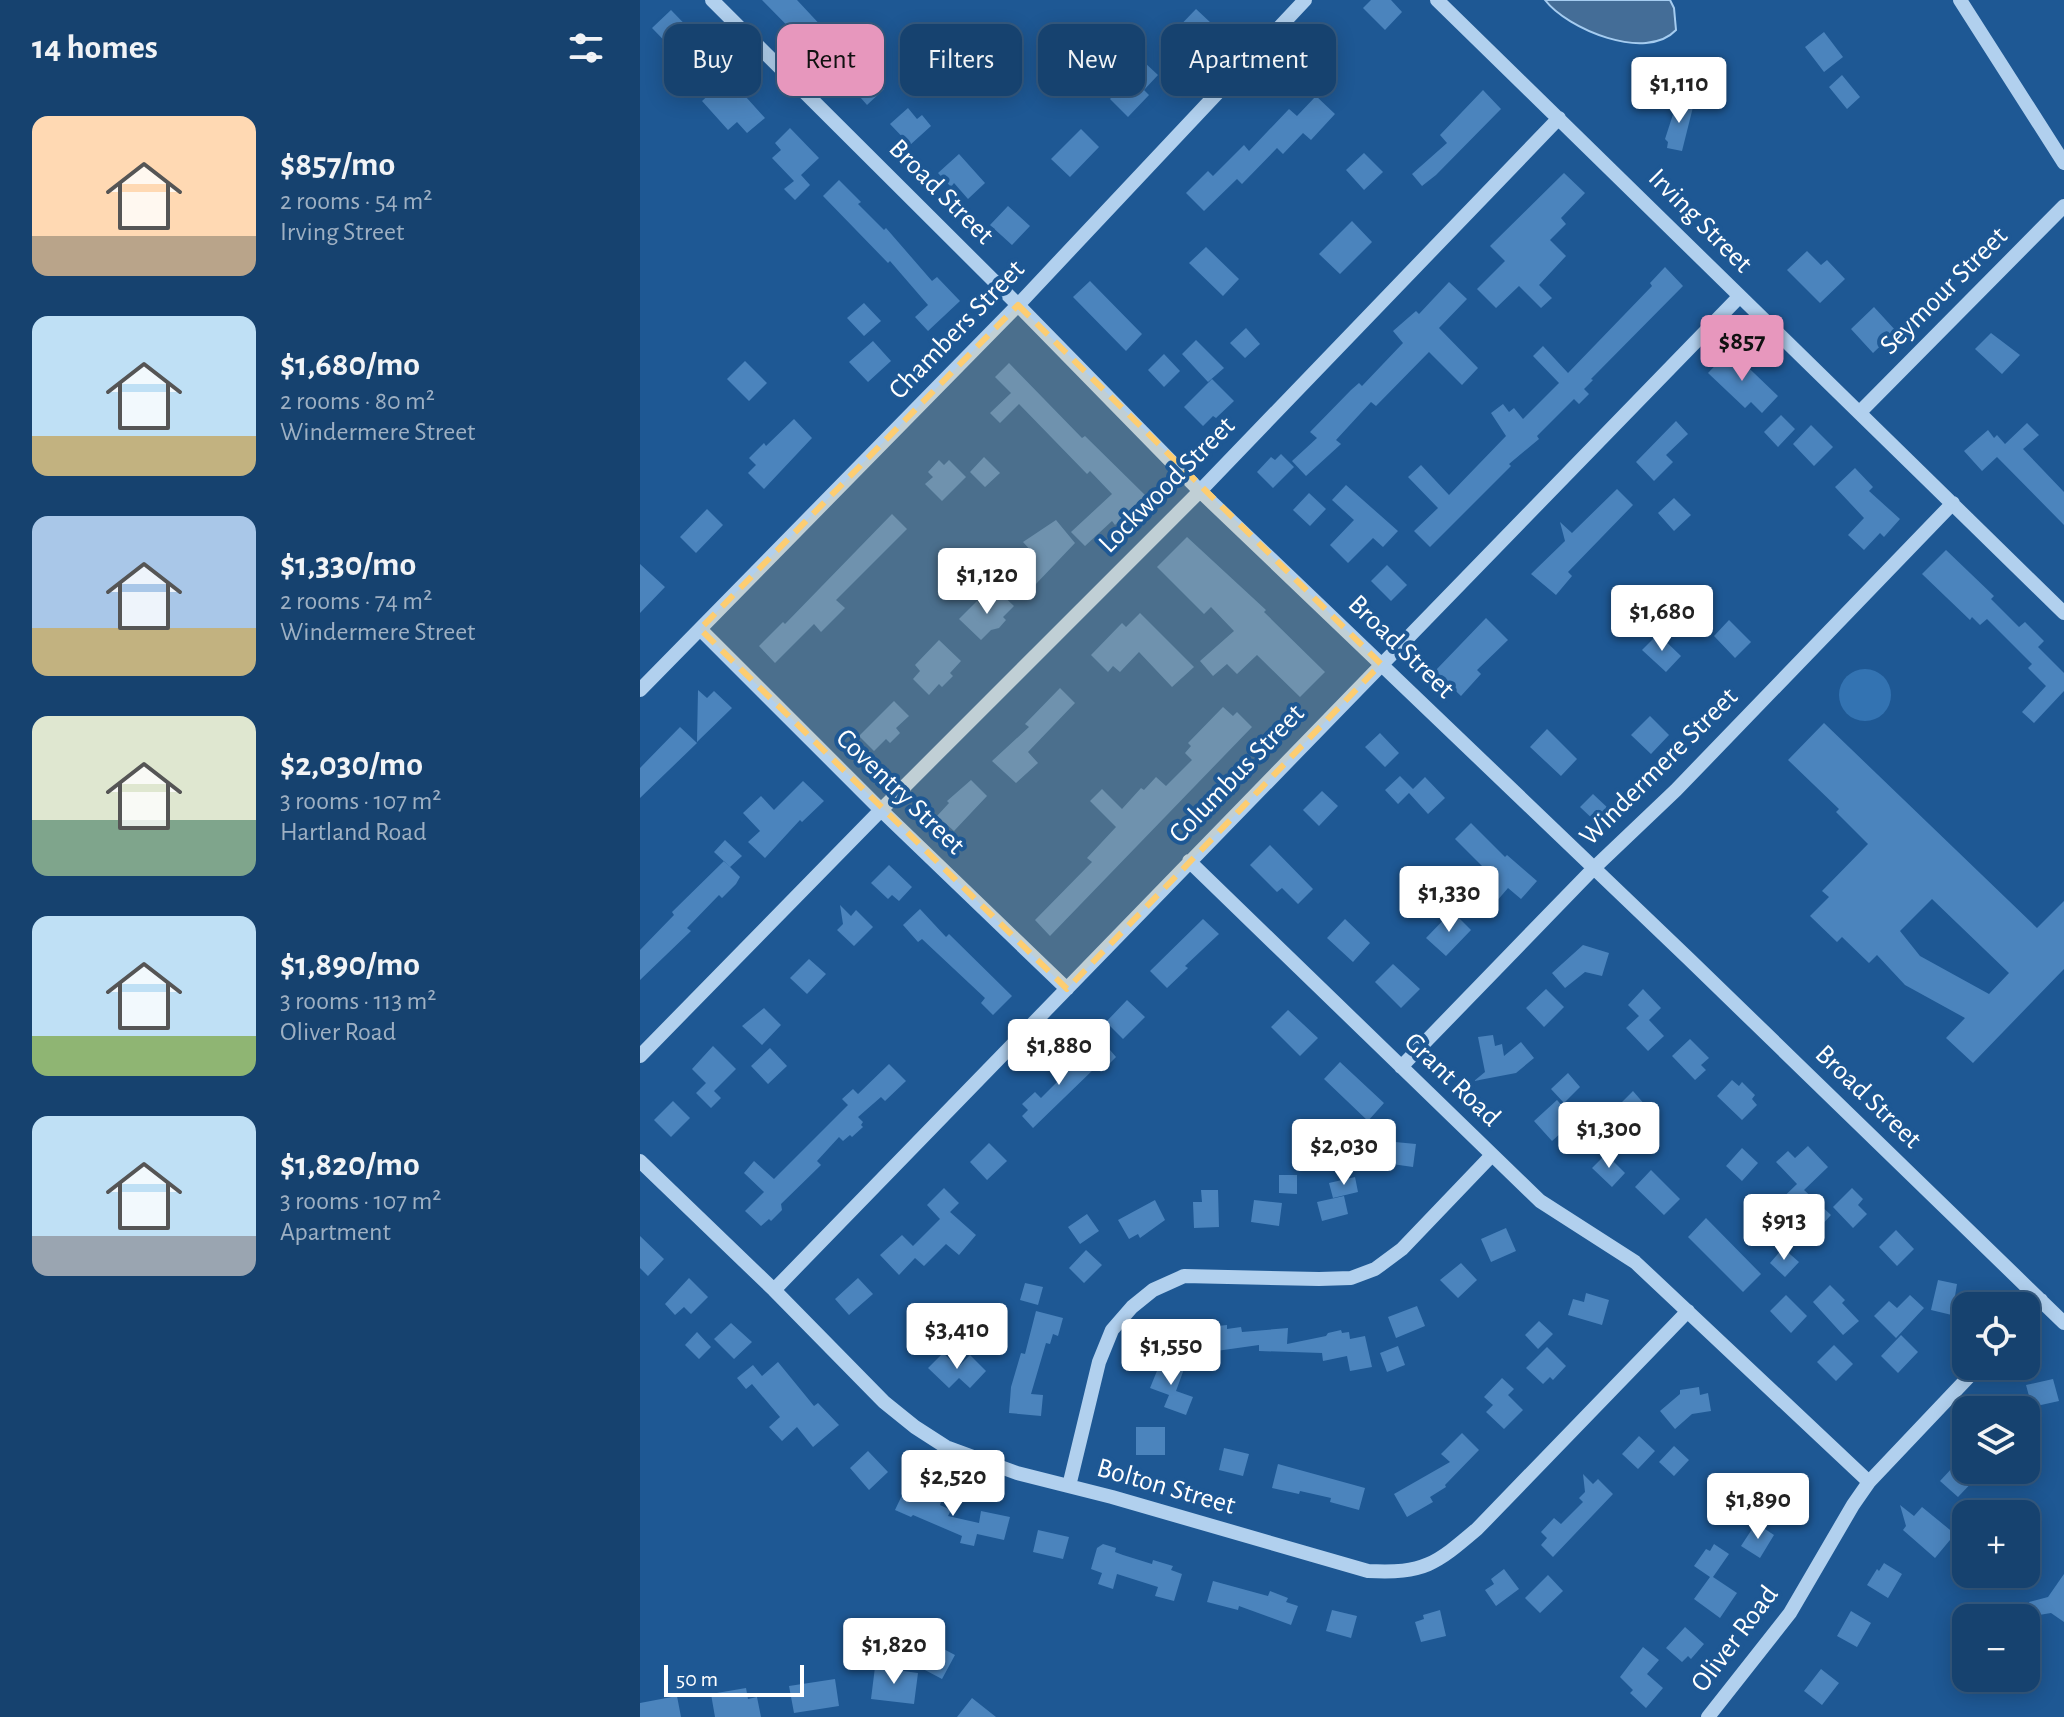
<!DOCTYPE html>
<meta charset="utf-8">
<style>
body{margin:0;font-family:"Alegreya Sans",sans-serif;background:#1f4974;color:#f1f3f6;height:100vh;display:flex;flex-direction:column;font-size:30px;white-space:nowrap}
*{box-sizing:border-box;margin:0}
p{font-size:26px;color:#9eb0c3}
.icon{flex:none;width:44px;height:44px;fill:none;stroke:currentColor;stroke-width:2;stroke-linecap:round;stroke-linejoin:round}
.map{position:relative;flex:1;overflow:hidden}
.panel{display:flex;flex-direction:column;background:#16426f;width:640px}
.panel>*{flex:none}
.banner{position:absolute;left:24px;top:24px;width:760px;height:72px;display:flex;gap:16px}
.fabs{position:absolute;left:1312px;top:1292px;display:grid;gap:16px}
.fabs a{display:grid;place-items:center;width:88px;height:88px;border-radius:16px;background:#16426f;box-shadow:0 4px 20px #0003,0 0 0 2px #355b82;font-size:40px}
.scale{position:absolute;left:24px;bottom:20px;width:140px;box-sizing:border-box;padding-left:8px;border:4px solid #fff;border-top:0;font-size:22px;line-height:28px;white-space:nowrap;color:#fff;-webkit-text-stroke:6px #1e5894;paint-order:stroke}
.price{position:absolute;translate:-50% -68px;padding:0 18px;border-radius:8px;background:#fff;color:#222;font-size:26px;line-height:52px;filter:drop-shadow(0 2px 4px #0008)}
.price::after{content:'';position:absolute;left:50%;top:48px;width:24px;height:18px;margin-left:-12px;background:inherit;clip-path:polygon(0 0,100% 0,50% 100%)}
.price.on{background:#e797bd;color:#111}
ul{padding:0;list-style:none}
li{display:flex;align-items:center;gap:24px;height:200px;padding:0 32px}
li span{display:grid;place-items:center;flex:none;width:224px;height:160px;border-radius:16px;color:#555}
li>.icon{margin-inline-start:auto}
span .icon{width:96px;height:96px;fill:#fffc;stroke-width:1}
li b{font-size:34px}
h2{display:flex;justify-content:space-between;align-items:center;height:96px;padding:0 32px;font-size:34px}
.chip{padding:0 28px;border-radius:16px;background:#16426f;box-shadow:0 4px 20px #0003,0 0 0 2px #355b82;font-size:28px;line-height:72px}
.chip.on{background:#e797bd;color:#111}
main{display:flex;flex:1;min-height:0}
.map>svg:first-child{display:block}
.green{fill:#3373b2}
.water{fill:#446d97;stroke:#a5ccf0;stroke-width:2}
.building{fill:#4b84bd;fill-rule:evenodd}
.lines{fill:none;stroke-linecap:round;stroke-linejoin:round}
.minor{stroke:#b1d0ee;stroke-width:14}
.marked{fill:#fdcd71;fill-opacity:0.2;stroke:#fdcd71;stroke-width:6;stroke-dasharray:16 10;stroke-linejoin:round}
.labels{text-anchor:middle;dominant-baseline:central;stroke-width:8;stroke-linejoin:round;paint-order:stroke}
.street-label{font-size:28px;fill:#fff;stroke:#1e5894}
</style>
<main>
<section class="panel">
<h2>14 homes<svg class="icon" aria-label="filters" viewBox="0 0 24 24"><path d="M4 7h16M4 17h16"/><circle cx="9" cy="7" r="2"/><circle cx="15" cy="17" r="2"/></svg></h2>
<ul>
<li><span style="background:linear-gradient(#ffd9b3 75%,#b9a48a 0)"><svg class="icon" aria-label="home" viewBox="0 0 24 24"><path d="M3 11l9-7 9 7M6 9v11h12V9"/></svg></span><div><b>$857/mo</b><p>2 rooms · 54 m²</p><p>Irving Street</p></div></li>
<li><span style="background:linear-gradient(#bfe0f5 75%,#c2b280 0)"><svg class="icon" aria-label="home" viewBox="0 0 24 24"><path d="M3 11l9-7 9 7M6 9v11h12V9"/></svg></span><div><b>$1,680/mo</b><p>2 rooms · 80 m²</p><p>Windermere Street</p></div></li>
<li><span style="background:linear-gradient(#a9c7e8 70%,#c2b280 0)"><svg class="icon" aria-label="home" viewBox="0 0 24 24"><path d="M3 11l9-7 9 7M6 9v11h12V9"/></svg></span><div><b>$1,330/mo</b><p>2 rooms · 74 m²</p><p>Windermere Street</p></div></li>
<li><span style="background:linear-gradient(#dfe7d0 65%,#7fa58c 0)"><svg class="icon" aria-label="home" viewBox="0 0 24 24"><path d="M3 11l9-7 9 7M6 9v11h12V9"/></svg></span><div><b>$2,030/mo</b><p>3 rooms · 107 m²</p><p>Hartland Road</p></div></li>
<li><span style="background:linear-gradient(#bfe0f5 75%,#8fb573 0)"><svg class="icon" aria-label="home" viewBox="0 0 24 24"><path d="M3 11l9-7 9 7M6 9v11h12V9"/></svg></span><div><b>$1,890/mo</b><p>3 rooms · 113 m²</p><p>Oliver Road</p></div></li>
<li><span style="background:linear-gradient(#bfe0f5 75%,#9aa5b1 0)"><svg class="icon" aria-label="home" viewBox="0 0 24 24"><path d="M3 11l9-7 9 7M6 9v11h12V9"/></svg></span><div><b>$1,820/mo</b><p>3 rooms · 107 m²</p><p>Apartment</p></div></li>
</ul>
</section>
<div class="map">
<svg width="1424" height="1717" viewBox="0 0 1424 1717">
<rect width="100%" height="100%" fill="#1e5894"/>
<!-- green -->
<path class="green" d="M1199 695a26 26 0 1 1 52 0a26 26 0 1 1-52 0Z"/>
<!-- water -->
<path class="water" d="M905 0H1030L1034 8 1036 30C1006 62 927 29 905 0Z"/>
<!-- building -->
<path class="building" d="M122 0H157L199 45 181 60Z
M731 0H751L762 12 745 30 723 8Z
M556 9 571 23 562 32 565 35 549 52 531 35Z
M31 10 62 42 43 60 12 28Z
M1184 32 1203 57 1184 72 1165 47Z
M366 37 381 52 365 68 351 54Z
M504 62 518 75 504 90 509 95 488 117 470 99Z
M224 67 244 89 227 105 207 82Z
M1202 75 1220 97 1207 109 1189 87Z
M83 82 92 92 97 87 125 118 107 133 97 122 88 130 62 101Z
M843 90 861 109 796 175 782 186 772 174 807 143 800 135Z
M676 96 695 114 671 140 663 133 643 154 637 148 602 184 597 179 564 211 546 193 568 171 573 176 604 145 609 151 649 109 657 116Z
M1038 99 1054 103 1042 151 1027 148 1028 142 1025 139Z
M268 108 277 119 282 115 291 126 270 145 250 124Z
M150 128 179 158 161 175 170 185 155 200 144 189 154 181 132 158 141 150 135 143Z
M441 129 459 147 430 177 411 159Z
M724 153 743 172 724 190 706 170Z
M319 154 345 183 328 199 314 183 311 187 298 173Z
M924 173 945 193 921 218 926 224 910 240 926 256 899 285 912 298 901 308 879 286 856 308 837 289 865 261 850 246Z
M199 180 221 202 218 204 244 230 246 228 292 281 297 277 320 301 288 331 275 317 288 305 250 261 248 263 183 196Z
M368 206 390 226 372 245 350 225Z
M712 221 732 242 700 274 679 254Z
M566 247 599 279 583 296 549 263Z
M1167 251 1181 265 1187 260 1205 279 1180 303 1147 270Z
M1025 267 1043 286 951 379 953 380 944 389 949 394 939 404 934 399 897 436 899 439 869 464 871 466 790 547 774 531 798 508 768 477 781 465 809 495 866 436 851 413 863 404 869 412 874 408 883 419 919 383 893 356 903 346 928 373 1012 286 1010 283Z
M450 281 502 334 486 351 433 297Z
M809 282 827 299 799 328 838 368 822 385 789 352 736 406 731 402 696 440 701 444 666 476 652 461 677 438 670 432 711 390 719 383 722 386 763 343 753 331 776 311 779 314Z
M224 303 241 321 224 336 207 318Z
M1234 307 1256 331 1233 353 1211 329Z
M606 328 620 344 605 358 590 343Z
M1351 333 1380 355 1362 374 1335 349Z
M556 340 584 368 568 382 542 354Z
M233 341 251 361 228 382 209 362Z
M1090 350 1138 396 1122 413 1111 402 1105 408 1068 373Z
M524 354 540 371 524 387 508 370Z
M105 361 127 383 109 401 87 379Z
M369 363 442 438 445 436 505 495 475 525 472 521 445 546 431 532 472 494 450 471 447 474 379 404 360 423 350 413 371 393 355 377Z
M572 379 594 401 576 418 573 416 563 426 544 407Z
M1141 415 1155 429 1138 447 1124 432Z
M154 419 172 438 124 489 108 473 116 465 109 458 124 443 126 446Z
M1036 421 1048 434 1026 455 1033 462 1014 481 996 462Z
M1387 423 1399 435 1383 449 1424 492V525L1357 457 1342 471 1324 451 1348 430 1354 438 1357 435 1365 444Z
M1171 425 1193 447 1174 466 1153 444Z
M641 454 654 467 633 488 617 472 631 457 635 460Z
M344 457 360 473 345 487 330 472Z
M299 460 304 465 309 460 326 477 302 501 285 484 293 477 288 472Z
M1215 468 1233 487 1229 491 1260 519 1244 537 1240 533 1224 550 1208 535 1224 518 1195 487Z
M706 485 758 531 743 547 733 538 708 563 690 545 714 520 692 500Z
M977 489 993 505 928 572 932 576 916 595 891 574 925 541 920 522 932 533Z
M669 493 686 509 670 526 653 510Z
M1034 498 1051 515 1034 531 1018 513Z
M67 509 83 525 56 553 40 537Z
M252 514 267 529 196 600 205 608 181 632 174 624 135 663 119 646 143 622 145 624Z
M416 520 435 543 395 585 379 570 394 554 383 542Z
M547 537 626 610 624 612 685 672 660 697 617 655 597 674 587 664 573 676 560 661 594 631 571 607 564 614 517 567Z
M1306 550 1354 596 1351 599 1379 627 1385 622 1404 641 1398 647 1424 673V691L1394 723 1382 712 1406 686 1388 668 1392 664 1347 619 1340 625 1332 617 1330 620 1282 574Z
M0 564 25 587 0 613Z
M747 565 767 585 751 601 731 581Z
M358 591 374 606 363 617 366 620 359 628 351 630 341 640 319 619 337 601 343 607Z
M500 613 554 667 532 687 499 652 480 672 473 666 468 672 451 655 482 623 486 627Z
M846 618 868 640 837 670 841 674 821 696 795 671Z
M1089 620 1111 642 1095 658 1074 636Z
M1018 634 1041 656 1026 672 1002 650Z
M299 640 321 661 310 673 313 676 302 687 299 684 289 695 273 679 280 671 275 665Z
M420 688 435 703 388 752 398 763 376 783 352 761 389 727 385 724Z
M58 690 67 698 74 691 92 708 57 742Z
M254 701 269 716 256 728 260 733 250 743 246 739 234 751 219 736Z
M583 707 593 716 597 712 612 727 410 936 395 920 452 862 447 858 476 827 450 801 462 789 482 809 501 788 504 790 516 777 526 786 552 760 545 753 551 746 548 743Z
M1010 716 1029 735 1011 754 991 735Z
M1184 723 1397 928 1424 901V969L1333 1063 1306 1038 1325 1018 1265 985 1237 955 1229 963 1202 937 1197 942 1170 916 1189 897 1182 891 1228 844 1196 812 1199 809 1148 760ZM1292 899 1369 973 1349 994 1280 956 1260 931Z
M40 727 57 743 0 798V768Z
M907 729 937 759 921 776 890 747Z
M740 733 759 753 745 767 725 747Z
M760 776 773 789 785 777 805 798 788 814 769 793 758 804 745 790Z
M331 780 347 796 314 831 297 816 309 803 307 801Z
M163 781 184 801 162 822 160 820 125 858 108 842 120 831 103 813 121 796 134 810Z
M682 791 698 806 679 826 663 810Z
M953 794 970 810 957 823 940 807Z
M831 823 865 857 867 855 897 881 881 899 868 888 850 909 833 893 850 874 815 839Z
M85 840 102 856 90 867 74 852Z
M630 845 673 889 658 904 642 888 637 892 610 865Z
M84 861 100 877 96 884 82 898 79 895 47 928 51 931 0 980V950L34 915 32 912Z
M249 865 272 887 259 901 252 895 248 899 231 883Z
M200 905 211 916 216 910 233 927 214 946 197 930 203 924Z
M280 909 306 937 309 934 372 996 353 1015 341 1003 345 998 282 939 278 942 263 925Z
M812 911 831 930 806 956 786 938Z
M563 919 579 934 545 966 548 968 527 988 510 971Z
M705 919 730 943 713 962 687 938Z
M943 945 969 953 962 976 945 972 925 988 912 973Z
M169 959 186 974 167 994 150 978Z
M753 964 780 989 761 1008 735 982Z
M906 989 924 1007 904 1027 886 1008Z
M1003 989 1021 1008 1009 1020 1024 1036 1008 1051 986 1028 999 1016 988 1005Z
M487 1000 505 1017 483 1039 466 1022Z
M124 1008 141 1025 122 1045 102 1026Z
M648 1010 678 1038 660 1056 631 1027Z
M853 1035 855 1046 862 1044 864 1056 881 1042 894 1058 876 1073 834 1081 845 1072 838 1037Z
M1050 1039 1069 1058 1061 1065 1066 1070 1055 1080 1032 1056Z
M421 1041 435 1056 441 1051 456 1067 393 1128 382 1116 388 1110 382 1104 395 1092 401 1098 423 1076 419 1071 426 1064Z
M464 1043 476 1057 461 1072 448 1058Z
M73 1046 96 1069 74 1091 81 1098 71 1108 56 1093 66 1083 52 1069Z
M130 1048 147 1066 128 1084 111 1066Z
M700 1062 744 1103 728 1121 684 1079Z
M249 1064 266 1081 245 1101 241 1097 218 1117 223 1122 221 1125 223 1127 212 1137 210 1135 203 1141 199 1137 177 1161 181 1165 141 1204 142 1210 131 1221 129 1219 121 1226 105 1211 124 1192 104 1173 114 1161 134 1179 208 1105 202 1099 213 1089 218 1094Z
M928 1073 940 1087 924 1103 911 1089Z
M1092 1080 1099 1086 1102 1082 1115 1095 1112 1099 1117 1105 1102 1120 1077 1096Z
M993 1091 1012 1113 1001 1124 996 1119 993 1121 978 1106Z
M917 1100 928 1112 924 1116 931 1124 912 1141 894 1121Z
M33 1101 50 1118 31 1137 14 1120Z
M755 1142 776 1144 773 1167 752 1164Z
M349 1143 367 1161 347 1180 330 1162Z
M1168 1146 1188 1167 1164 1190 1191 1215 1179 1228 1155 1206 1140 1220 1130 1210 1157 1184 1136 1162 1148 1151 1155 1158Z
M1102 1148 1118 1163 1102 1181 1086 1166Z
M966 1154 985 1173 972 1187 952 1168Z
M1011 1170 1040 1199 1024 1215 995 1187Z
M639 1175H657V1194L639 1193Z
M715 1177 718 1192 693 1198 689 1183Z
M304 1188 319 1203 310 1212 336 1235 319 1255 306 1244 284 1266 275 1258 259 1275 240 1255 262 1235 273 1246 300 1219 287 1205Z
M1212 1188 1223 1199 1218 1205 1227 1214 1213 1228 1193 1207Z
M561 1190H578L579 1227 554 1228 553 1202H562Z
M704 1196 708 1214 682 1221 677 1202Z
M515 1200 525 1220 500 1238 498 1234 489 1239 478 1220Z
M614 1200 642 1203 639 1226 611 1222Z
M447 1214 459 1231 440 1244 428 1227Z
M1066 1218 1121 1274 1103 1292 1048 1237Z
M866 1228 876 1251 851 1262 841 1239Z
M1256 1230 1274 1249 1257 1266 1239 1247Z
M0 1236 24 1259 8 1276 0 1268Z
M1143 1248 1159 1262 1145 1277 1130 1263Z
M446 1250 462 1265 444 1283 429 1268Z
M821 1263 837 1280 818 1298 800 1280Z
M49 1278 68 1297 51 1314 44 1307 35 1315 25 1304Z
M218 1278 233 1294 209 1315 195 1299Z
M1298 1280 1317 1284 1315 1296 1321 1297 1316 1316 1291 1310Z
M385 1283 403 1287 398 1305 380 1300Z
M1190 1285 1205 1300 1202 1303 1219 1321 1203 1335 1173 1302Z
M946 1293 969 1300 962 1325 928 1315 933 1299 944 1302Z
M1146 1295 1167 1316 1151 1333 1130 1311Z
M1270 1295 1284 1308 1256 1338 1234 1316 1249 1301 1257 1308Z
M777 1306 785 1326 756 1338 748 1317Z
M396 1311 423 1318 418 1336 413 1334 410 1344 406 1343 391 1394 403 1395 401 1416 369 1413 371 1387 381 1353 385 1354Z
M899 1321 913 1334 898 1349 885 1335Z
M91 1323 112 1342 94 1359 74 1339Z
M587 1325V1329L601 1327 602 1332 648 1328 647 1344 686 1336 688 1333 701 1330 702 1333 709 1332 710 1339 725 1336 732 1367 710 1371 707 1356 683 1361 682 1353 619 1351V1345L562 1353 559 1333 569 1332 568 1327Z
M57 1332 71 1347 59 1359 45 1345Z
M1261 1335 1278 1352 1258 1373 1241 1356Z
M1194 1345 1213 1364 1196 1381 1177 1362Z
M758 1346 765 1365 747 1372 740 1353Z
M907 1347 926 1366 913 1380 910 1377 903 1384 886 1368Z
M303 1353 318 1367 330 1355 346 1371 330 1388 319 1378 309 1388 288 1368Z
M521 1361 544 1369 536 1391 553 1397 546 1415 524 1407 529 1395 510 1388Z
M138 1362 174 1406 178 1403 199 1425 173 1447 157 1427 142 1441 129 1427 140 1417 112 1384 106 1389 97 1378 113 1365 122 1376Z
M862 1378 874 1389 868 1395 883 1410 864 1429 846 1412 853 1405 844 1397Z
M1413 1379 1419 1401 1392 1407 1386 1385Z
M1059 1387 1060 1395 1068 1393 1071 1411 1052 1414 1035 1429 1020 1411 1040 1394V1390Z
M496 1427H525V1455H496Z
M822 1433 839 1450 805 1485 806 1487 790 1497 793 1502 767 1517 754 1494 810 1462 801 1454Z
M999 1436 1015 1451 998 1469 982 1454Z
M1034 1446 1049 1460 1034 1476 1019 1462Z
M584 1448 609 1454 603 1476 579 1470Z
M228 1451 248 1472 229 1490 210 1468Z
M1324 1461 1326 1470H1334L1339 1475 1318 1497 1300 1481 1313 1467 1316 1469Z
M638 1464 725 1488 719 1510 690 1502 691 1498 660 1491 659 1494 632 1488Z
M943 1474 953 1484 958 1479 973 1494 913 1557 901 1545 907 1538 901 1532 914 1518 921 1524 943 1502 939 1498 945 1492Z
M1148 1475 1166 1486 1154 1508 1135 1497Z
M264 1491 280 1498 283 1492 302 1500 300 1505 311 1510 308 1516 339 1523 341 1511 370 1517 364 1540 337 1534 334 1546 320 1543 322 1536 273 1515 271 1517 255 1510Z
M1260 1505 1274 1516 1282 1507 1315 1534 1295 1558 1263 1530 1266 1526Z
M1116 1523 1134 1535 1120 1558 1101 1546Z
M398 1530 429 1537 423 1559 393 1552Z
M463 1544 476 1548 475 1552 483 1555 512 1564 513 1560 533 1566 531 1570 542 1574 534 1601 515 1596 518 1587 477 1574 473 1589 458 1584 462 1573 451 1569 457 1548Z
M1074 1544 1089 1554 1073 1577 1097 1593 1080 1618 1054 1599 1070 1577 1054 1566 1066 1549 1070 1551Z
M1244 1563 1262 1574 1248 1598 1227 1585 1237 1569 1239 1571Z
M864 1569 879 1589 856 1606 845 1590 854 1584 851 1579Z
M1424 1574V1622L1411 1613 1393 1616 1389 1602 1408 1597Z
M908 1575 923 1591 900 1613 885 1598Z
M573 1581 628 1596 630 1591 648 1598 646 1602 658 1606 651 1625 599 1606 598 1610 567 1602Z
M692 1610 717 1616 711 1638 686 1631Z
M800 1610 806 1636 781 1642 775 1622 784 1619 783 1615Z
M1211 1611 1231 1623 1217 1647 1197 1636Z
M1045 1627 1064 1644 1051 1659 1048 1656 1042 1662 1026 1648Z
M296 1645 315 1655 302 1679 283 1669Z
M1003 1647 1019 1660 1007 1674 1023 1688 1006 1708 990 1693 993 1690 980 1677Z
M235 1667 278 1673 274 1704 231 1699Z
M1181 1669 1199 1683 1182 1705 1164 1691Z
M195 1679 199 1706 154 1713 149 1686Z
M106 1688 108 1699 117 1697 121 1717H75L71 1694Z
M37 1696 41 1717H0V1703Z
M332 1698 356 1717H317Z"/>
<g class="lines">
<!-- minor -->
<path class="minor" d="M72 0 378 305 560 491 1050 960 1424 1323
M797 0 1424 613
M1320 0 1424 163
M1220 412 1424 206
M60 629 241 810 427 989
M0 690 378 305 665 0
M549 861 900 1201 995 1262 1229 1482
M0 1056 241 810 560 491 919 118
M761 1067 954 868 1036 790 1313 503
M0 1161 134 1290 244 1402 275 1427 306 1447 377 1473 472 1497 728 1571C784 1574 796 1564 837 1529L1048 1311
M134 1290 1099 297
M1386 1317 1401 1300
M429 1486 459 1362 472 1330 492 1307 513 1290 544 1276 679 1279 711 1278 735 1269 762 1249 852 1155
M1068 1717 1150 1613 1213 1505 1229 1482 1339 1366"/>
</g>
<!-- marked area -->
<path class="marked" d="M378 305 741 664 427 989 60 629Z"/>
<g class="labels">
<!-- street labels -->
<g class="street-label">
<text transform="translate(301 192) rotate(45)">Broad Street</text>
<text transform="translate(1060 221) rotate(45)">Irving Street</text>
<text transform="translate(1304 291) rotate(-45)">Seymour Street</text>
<text transform="translate(317 330) rotate(-46)">Chambers Street</text>
<text transform="translate(527 485) rotate(-45)">Lockwood Street</text>
<text transform="translate(761 647) rotate(44)">Broad Street</text>
<text transform="translate(1019 767) rotate(-45)">Windermere Street</text>
<text transform="translate(597 774) rotate(-46)">Columbus Street</text>
<text transform="translate(260 792) rotate(44)">Coventry Street</text>
<text transform="translate(812 1080) rotate(44)">Grant Road</text>
<text transform="translate(1228 1097) rotate(44)">Broad Street</text>
<text transform="translate(526 1487) rotate(16)">Bolton Street</text>
<text transform="translate(1095 1639) rotate(-53)">Oliver Road</text>
</g>
</g>
</svg>
<div class="fabs">
<a><svg class="icon" aria-label="locate" viewBox="0 0 24 24"><circle cx="12" cy="12" r="6"/><path d="M12 2v4M12 18v4M2 12h4M18 12h4"/></svg></a>
<a><svg class="icon" aria-label="layers" viewBox="0 0 24 24"><path d="M12 4l9 5-9 5-9-5zM3 14l9 5 9-5"/></svg></a>
<a>+</a>
<a>−</a>
</div>
<div class="scale">50 m</div>
<b class="price" style="left:1039px;top:125px">$1,110</b>
<b class="price on" style="left:1102px;top:383px">$857</b>
<b class="price" style="left:347px;top:616px">$1,120</b>
<b class="price" style="left:1022px;top:653px">$1,680</b>
<b class="price" style="left:809px;top:934px">$1,330</b>
<b class="price" style="left:419px;top:1087px">$1,880</b>
<b class="price" style="left:969px;top:1170px">$1,300</b>
<b class="price" style="left:704px;top:1187px">$2,030</b>
<b class="price" style="left:1144px;top:1262px">$913</b>
<b class="price" style="left:317px;top:1371px">$3,410</b>
<b class="price" style="left:531px;top:1387px">$1,550</b>
<b class="price" style="left:313px;top:1518px">$2,520</b>
<b class="price" style="left:1118px;top:1541px">$1,890</b>
<b class="price" style="left:254px;top:1686px">$1,820</b>
<div class="banner">
<a class="chip">Buy</a>
<a class="chip on">Rent</a>
<a class="chip">Filters</a>
<a class="chip">New</a>
<a class="chip">Apartment</a>
</div>
</div>
</main>
